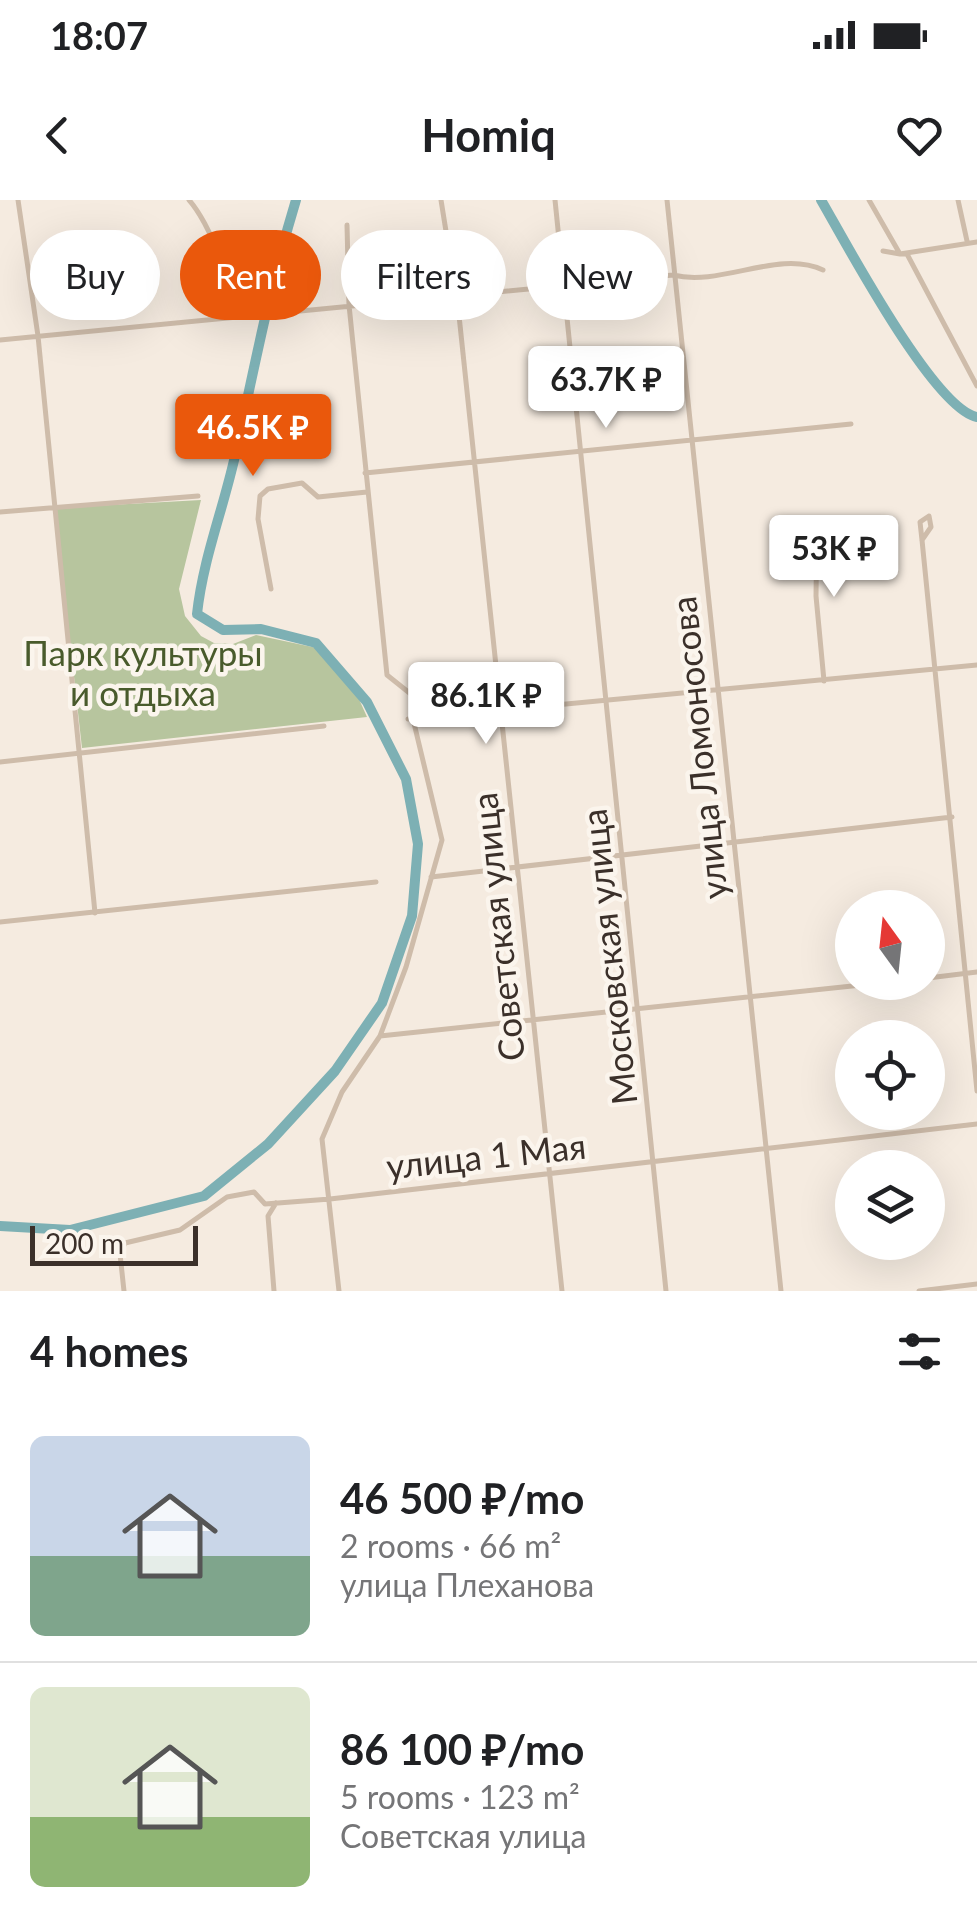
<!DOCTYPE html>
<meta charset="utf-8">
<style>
body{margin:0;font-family:Lato,sans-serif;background:#f6f6f6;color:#202124;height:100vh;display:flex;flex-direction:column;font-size:38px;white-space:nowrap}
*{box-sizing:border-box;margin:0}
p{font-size:32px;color:#757577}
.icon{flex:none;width:55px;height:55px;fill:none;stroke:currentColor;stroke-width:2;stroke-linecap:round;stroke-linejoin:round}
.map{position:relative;height:1091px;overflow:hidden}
.side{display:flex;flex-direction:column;background:#fff;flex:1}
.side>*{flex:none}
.banner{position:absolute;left:30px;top:30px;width:918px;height:90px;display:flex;gap:20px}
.needle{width:65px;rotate:345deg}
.controls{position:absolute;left:835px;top:690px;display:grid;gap:20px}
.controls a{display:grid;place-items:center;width:110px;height:110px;border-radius:50%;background:#fff;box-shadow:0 10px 40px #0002;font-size:50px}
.scale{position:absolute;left:30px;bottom:25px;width:168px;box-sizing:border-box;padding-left:10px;border:5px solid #3b302a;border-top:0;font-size:28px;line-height:35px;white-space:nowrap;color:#3b302a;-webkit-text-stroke:8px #fbf5ed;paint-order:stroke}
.price{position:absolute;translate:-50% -85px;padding:0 22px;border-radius:10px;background:#fff;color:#222;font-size:32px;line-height:65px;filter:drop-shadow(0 2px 5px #0008)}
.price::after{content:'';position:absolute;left:50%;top:60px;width:30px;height:22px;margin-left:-15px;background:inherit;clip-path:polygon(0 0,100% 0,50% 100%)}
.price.active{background:#ea580c;color:#fff}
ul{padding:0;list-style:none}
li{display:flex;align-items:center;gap:30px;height:250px;padding:0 30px}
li+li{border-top:2px solid #e0e0e0}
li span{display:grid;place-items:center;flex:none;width:280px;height:200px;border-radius:15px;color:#555}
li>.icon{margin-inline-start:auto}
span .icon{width:120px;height:120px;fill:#fffc;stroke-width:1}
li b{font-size:42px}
h2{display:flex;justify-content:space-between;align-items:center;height:120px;padding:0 30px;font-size:42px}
.pill{padding:0 35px;border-radius:45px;background:#fff;box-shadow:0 10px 40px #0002;font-size:35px;line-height:90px}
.pill.active{background:#ea580c;color:#fff}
.status{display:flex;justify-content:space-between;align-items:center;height:70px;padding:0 50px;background:#fff;direction:ltr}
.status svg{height:28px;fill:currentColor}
header{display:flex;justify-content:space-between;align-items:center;height:130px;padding:0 30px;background:#fff;font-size:45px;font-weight:700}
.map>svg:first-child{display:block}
.green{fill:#b7c59e}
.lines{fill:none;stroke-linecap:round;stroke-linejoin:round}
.river{stroke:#7db0b4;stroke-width:10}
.street{stroke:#cebcaa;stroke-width:5}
.labels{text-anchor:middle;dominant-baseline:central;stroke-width:9;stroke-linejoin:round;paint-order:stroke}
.park-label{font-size:35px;fill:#495b2c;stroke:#fbf5ed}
.street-label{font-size:35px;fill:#3b302a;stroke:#fbf5ed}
</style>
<div class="status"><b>18:07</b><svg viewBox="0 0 49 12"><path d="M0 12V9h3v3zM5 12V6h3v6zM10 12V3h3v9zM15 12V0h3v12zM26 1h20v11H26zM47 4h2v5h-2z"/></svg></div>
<header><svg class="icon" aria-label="back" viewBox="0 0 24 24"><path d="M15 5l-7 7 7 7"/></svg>Homiq<svg class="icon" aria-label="heart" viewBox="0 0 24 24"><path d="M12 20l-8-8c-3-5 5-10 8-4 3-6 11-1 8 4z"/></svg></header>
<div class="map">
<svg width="977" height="1091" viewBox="0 0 977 1091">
<rect width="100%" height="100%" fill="#f5ebe0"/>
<!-- green -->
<path class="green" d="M415 46 419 87 356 93 353 53Z
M201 300 179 389 185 416 201 436 214 443 233 444 256 435 317 448 358 497 367 517 82 548 55 308Z"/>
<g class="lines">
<!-- river -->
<path class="river" d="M821 0C846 43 934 209 977 217
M0 1026 70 1030 204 996 268 944 335 871 382 803 412 716 418 644 406 579 367 502 316 443 261 429 223 430 197 414C203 359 223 310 235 256 254 169 270 85 296 0"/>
<!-- street -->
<path class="street" d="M18 0 38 136 95 713
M189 0C208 21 238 89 230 116
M441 0 458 106 562 1091
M555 0 666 1091
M667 0 781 1091
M869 0 900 54H907L977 186
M958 0 967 41
M347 25 349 105 387 475 437 515
M883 51 900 54 977 42
M0 140 673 75C722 87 778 49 823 70
M365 273 851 224
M0 312 198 296
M817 323 816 396 824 481
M922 340 931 327 929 316 920 322 922 340 977 891
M271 389 258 319 260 296 268 289 302 283 318 297 367 292
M408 519 977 465
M0 562 324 526
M431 677 952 617
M0 722 376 682
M928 778 977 772
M380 836 890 782
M124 1091 120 1054 125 1043 180 1030 227 997 254 992 265 1004 330 999 977 924
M274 1091 268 1016 276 1003
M339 1091 322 939 342 892 380 836 406 767 442 640 413 519
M919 1091 977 1084"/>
</g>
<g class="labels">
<!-- park labels -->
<g class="park-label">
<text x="143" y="452">Парк культуры<tspan x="143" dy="40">и отдыха</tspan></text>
</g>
<!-- street labels -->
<g class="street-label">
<text transform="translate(698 548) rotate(-96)">улица Ломоносова</text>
<text transform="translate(497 727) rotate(-96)">Советская улица</text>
<text transform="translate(608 757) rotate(-96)">Московская улица</text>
<text transform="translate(486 955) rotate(-6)">улица 1 Мая</text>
</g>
</g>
</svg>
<div class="controls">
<a><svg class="needle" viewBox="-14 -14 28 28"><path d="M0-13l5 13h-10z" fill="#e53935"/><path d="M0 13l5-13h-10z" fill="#757577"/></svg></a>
<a><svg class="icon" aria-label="locate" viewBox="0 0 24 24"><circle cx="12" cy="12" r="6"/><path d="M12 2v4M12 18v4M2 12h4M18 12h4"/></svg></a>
<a><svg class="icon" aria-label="layers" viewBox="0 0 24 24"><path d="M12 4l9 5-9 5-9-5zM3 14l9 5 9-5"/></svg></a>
</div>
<div class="scale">200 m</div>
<b class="price" style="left:606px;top:231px">63.7K ₽</b>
<b class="price active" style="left:253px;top:279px">46.5K ₽</b>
<b class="price" style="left:834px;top:400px">53K ₽</b>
<b class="price" style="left:486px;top:547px">86.1K ₽</b>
<div class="banner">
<a class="pill">Buy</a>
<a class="pill active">Rent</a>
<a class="pill">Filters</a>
<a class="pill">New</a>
</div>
</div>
<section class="side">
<h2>4 homes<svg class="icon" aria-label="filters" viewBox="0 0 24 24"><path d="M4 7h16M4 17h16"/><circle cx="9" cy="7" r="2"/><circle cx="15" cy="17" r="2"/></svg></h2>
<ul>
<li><span style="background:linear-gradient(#c9d6e8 60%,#7fa58c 0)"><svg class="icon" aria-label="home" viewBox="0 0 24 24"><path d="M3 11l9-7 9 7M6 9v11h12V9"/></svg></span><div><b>46 500 ₽/mo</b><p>2 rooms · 66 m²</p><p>улица Плеханова</p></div></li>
<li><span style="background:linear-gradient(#dfe7d0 65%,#8fb573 0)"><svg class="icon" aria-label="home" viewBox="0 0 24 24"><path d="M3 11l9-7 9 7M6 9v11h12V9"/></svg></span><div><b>86 100 ₽/mo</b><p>5 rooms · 123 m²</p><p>Советская улица</p></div></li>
</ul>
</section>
